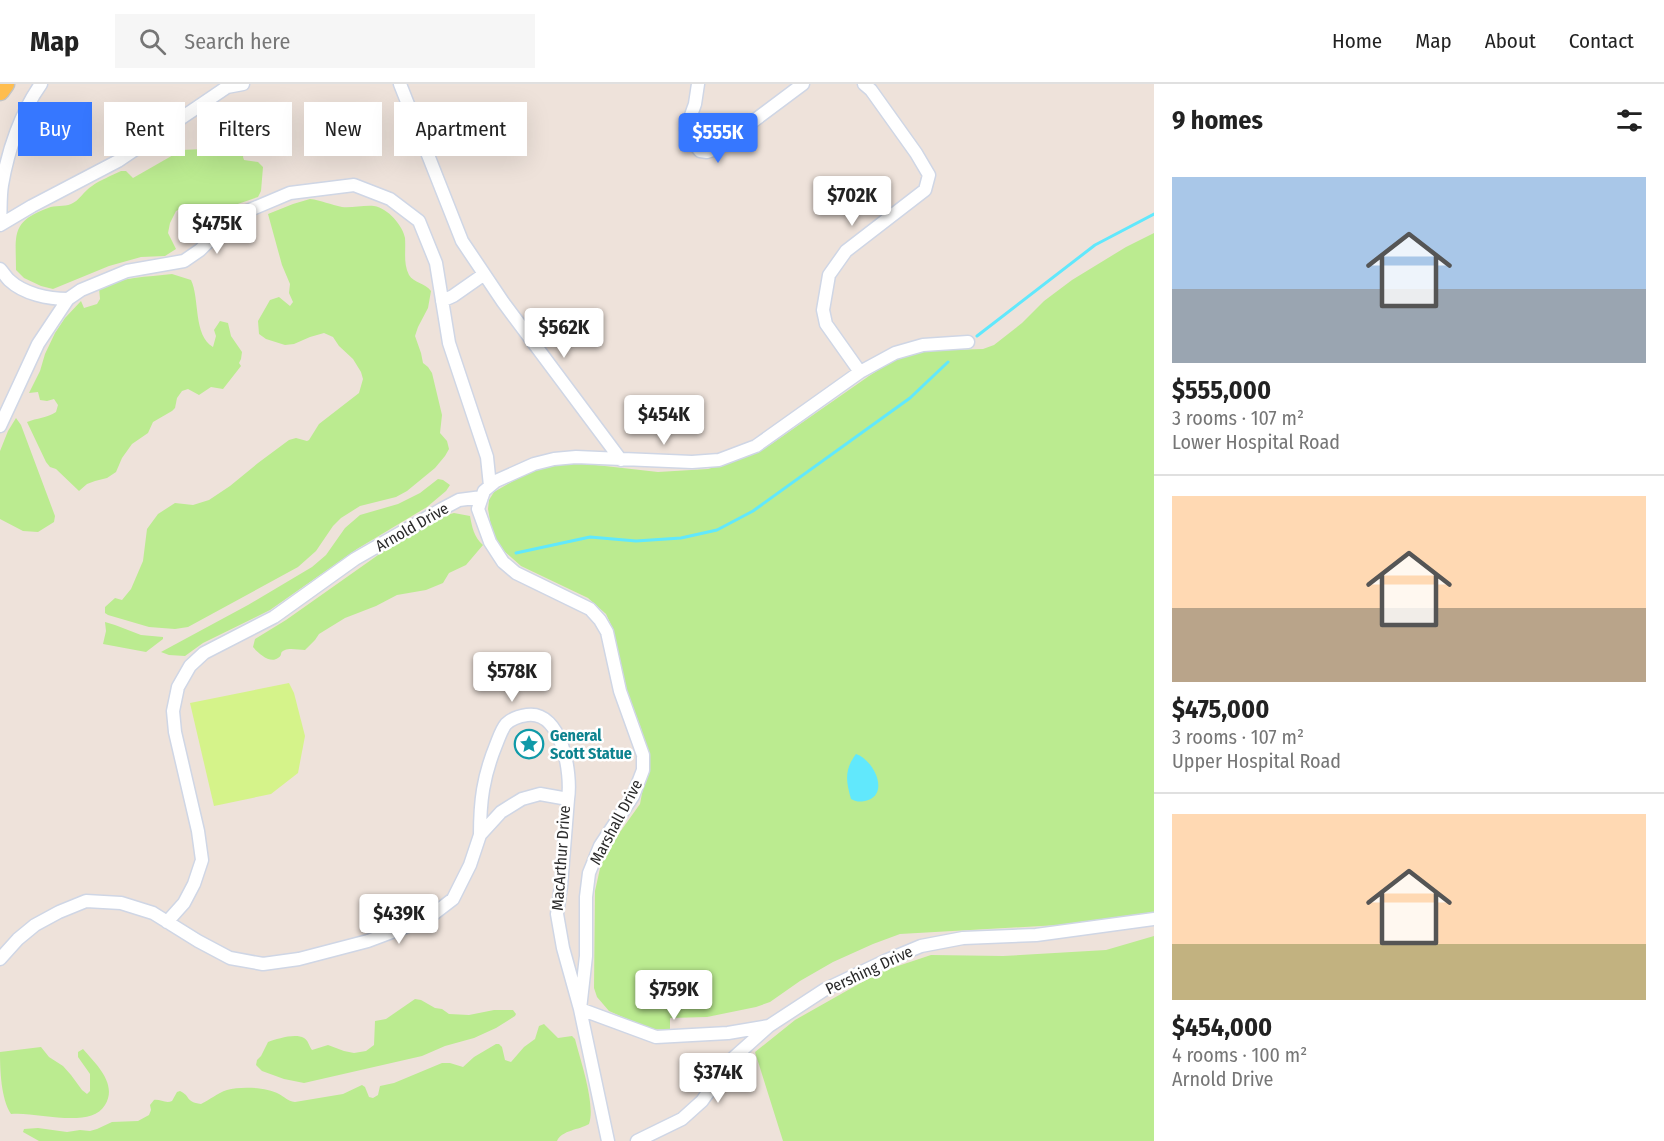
<!DOCTYPE html>
<meta charset="utf-8">
<style>
body{margin:0;font-family:"Fira Sans Condensed",sans-serif;background:#f6f6f6;color:#222;height:100vh;display:flex;flex-direction:column;font-size:22px;white-space:nowrap}
*{box-sizing:border-box;margin:0}
p{font-size:20px;color:#767676}
.icon{flex:none;width:33px;height:33px;fill:none;stroke:currentColor;stroke-width:2;stroke-linecap:round;stroke-linejoin:round}
.map{position:relative;flex:1;overflow:hidden}
.panel{display:flex;flex-direction:column;background:#fff;width:510px}
.panel>*{flex:none}
.top-card{position:absolute;left:18px;top:18px;width:570px;height:54px;display:flex;gap:12px}
.price{position:absolute;translate:-50% -51px;padding:0 14px;border-radius:6px;background:#fff;color:#222;font-size:20px;line-height:39px;filter:drop-shadow(0 2px 3px #0008)}
.price::after{content:'';position:absolute;left:50%;top:36px;width:18px;height:14px;margin-left:-9px;background:inherit;clip-path:polygon(0 0,100% 0,50% 100%)}
.price.current{background:#3677ff;color:#fff}
ul{padding:0;list-style:none}
li{display:grid;align-content:center;gap:12px;height:318px;padding:0 18px}
li+li{border-top:2px solid #e0e0e0}
li span{display:grid;place-items:center;height:186px;border-radius:0px;color:#555}
li>.icon{margin-inline-start:auto}
span .icon{width:108px;height:108px;fill:#fffc;stroke-width:1}
li b{font-size:26px}
h2{display:flex;justify-content:space-between;align-items:center;height:72px;padding:0 18px;font-size:26px}
.chip{padding:0 21px;border-radius:0px;background:#fff;box-shadow:0 6px 24px #0002;font-size:21px;line-height:54px}
.chip.current{background:#3677ff;color:#fff}
header{display:flex;align-items:center;gap:36px;box-sizing:border-box;height:84px;padding:0 30px;background:#fff;border-bottom:2px solid #e0e0e0}
header strong{font-size:28px}
nav{display:flex;gap:33px;margin-inline-start:auto;font-size:21px}
.search{width:420px;height:54px;background:#f6f6f6;display:flex;align-items:center;gap:15px;box-sizing:border-box;padding:0 21px;border-radius:0px;color:#767676;font-size:22px}
main{display:flex;flex:1;min-height:0}
.map>svg:first-child{display:block}
.green{fill:#bbeb90}
.pitch{fill:#d5f38a}
.water{fill:#61e8fc}
.lines{fill:none;stroke-linecap:round;stroke-linejoin:round}
.stream{stroke:#61e8fc;stroke-width:3}
.street-casing{stroke:#cfd6e5;stroke-width:15}
.primary-casing{stroke:#c3c3c3;stroke-width:21}
.street{stroke:#fff;stroke-width:12}
.primary{stroke:#ffbd4e;stroke-width:18}
.labels{text-anchor:middle;dominant-baseline:central;stroke-width:5;stroke-linejoin:round;paint-order:stroke}
.street-label{font-size:16px;fill:#2a2a2a;stroke:#fff}
.culture-label{font-size:16px;font-weight:bold;fill:#0d838f;stroke:#fff;text-anchor:start}
</style>
<header>
<strong>Map</strong>
<div class="search"><svg class="icon" aria-label="search" viewBox="0 0 24 24"><circle cx="10" cy="10" r="6"/><path d="M15 15l6 6"/></svg>Search here</div>
<nav><a>Home</a><a>Map</a><a>About</a><a>Contact</a></nav>
</header>
<main>
<div class="map">
<svg width="1154" height="1057" viewBox="0 0 1154 1057">
<rect width="100%" height="100%" fill="#eee2da"/>
<!-- green -->
<path class="green" d="M219 57C227 57 233 60 241 60L245 65 243 73 244 76 258 78 263 83 261 107 258 113 223 125 214 135 198 146 197 133 191 125 182 124 176 127 170 139 168 149 176 165 165 172 141 173 109 182 53 205 41 202 24 194 16 186C16 151 10 138 48 124 55 121 64 123 71 120 79 117 84 107 92 102 100 96 111 92 121 87H126L133 94 182 66 204 65Z
M310 115C321 116 331 121 342 123 352 124 364 121 374 122 388 124 403 142 405 154 406 167 403 179 409 191 414 199 425 199 431 207L428 224 418 243 415 252 421 269 423 279 428 283 432 289 442 331 440 349 447 357 449 365 445 372 435 384 407 407 396 413 360 422 341 434 333 442 316 467 298 483 188 543 175 545 149 543 108 531 105 529V523L115 514 122 516 131 505 143 477 147 445 158 430 175 419 193 421 209 416 230 402 258 379 289 356 296 354 307 357 309 356 319 340 359 309 363 295 361 288 353 275 339 262 333 253 324 249 310 253 294 260 285 261 266 255 259 250 258 237 270 216 279 213 290 222 293 218 289 209 290 200 282 181 268 130 293 120Z
M1154 149V828L1058 841 900 850 873 860 833 878 800 897 770 918 756 923 707 933 670 934V946L650 945 609 927 597 913 594 904 595 807 601 780 620 748 640 720 648 677 641 644 627 607 613 545 606 530 588 514 521 482 504 467 492 448 488 425 489 416 494 408 527 389 542 383 560 380 578 379 658 388 708 385 740 375 770 361 869 292 894 276 920 267 983 265 994 261 1022 239 1044 217 1072 196 1126 163Z
M172 190 191 196C200 215 193 251 213 263L216 252 214 246 220 237 228 239 231 252 242 268 241 275 239 279 241 282 223 305 211 303 199 311 188 305 182 307 177 314 175 324 172 327 153 338 148 349 132 360 122 374 116 388 107 394 95 397 87 400 79 407 56 385 50 383 46 378 27 338C37 334 47 334 56 328L58 321 54 315 47 317 40 316 38 308 29 309 40 287 45 270 55 249 65 234 81 217 84 224 97 220 100 215 99 204C121 193 147 193 172 190Z
M16 334 21 341 55 432 54 438 38 448 23 447 0 435V367L8 347Z
M438 395 443 396 450 401 446 407 427 423 357 465 270 526 203 559 185 572 169 571 161 568 248 521 312 483 326 471 345 444 360 431 398 420 420 409Z
M454 429 470 432C472 443 474 453 483 461L466 481 449 489 443 499 426 506 397 511 376 522 345 534 319 550 315 556 305 566C299 566 290 564 285 566 278 569 284 570 278 574 270 580 258 569 253 563L255 555 286 536 388 464 447 431Z
M105 538 115 541 141 551 163 553V555L146 568 103 560 106 547Z
M1154 852V1057H783L755 968 795 936 880 888 931 871 1003 872 1106 866Z
M415 915 421 916 435 924 442 925 449 930 469 931 494 926H513L516 930 515 932 496 944 474 954 445 962 422 972 304 999 284 995 262 987 256 981 257 976 261 972 268 958C277 955 295 949 304 954 308 956 309 962 312 966L328 961 344 967 354 969 366 967 374 961 375 937 386 935Z
M544 940 558 954 572 952 575 955C580 975 596 1021 589 1040 579 1046 562 1046 557 1057H39L23 1048 24 1045 38 1044 67 1048 80 1046 90 1047 97 1045 112 1038 138 1037 149 1031 151 1026 150 1021 154 1016C160 1015 166 1020 172 1017L177 1008 180 1007C191 1012 185 1018 201 1020 210 1016 217 1009 227 1006 241 1002 266 1003 279 1010 285 1013 287 1017 295 1018L343 1010 362 1001 365 1003 369 1013 373 1014 378 1011 380 1002 394 999 442 979H450L463 983 474 973 496 960H499L502 963 505 976 511 978 524 963 535 955 539 942Z
M41 963 49 973 63 982 71 991 82 1006 87 1010 90 1007V990L78 973V968L83 965C96 980 118 1000 105 1021 90 1046 36 1027 11 1030 1 1015 0 986 0 968Z"/>
<!-- pitch -->
<path class="pitch" d="M289 599 294 609 305 652 298 689 271 710 214 722 190 619Z"/>
<!-- water -->
<path class="water" d="M856 670C874 676 891 711 865 717 859 718 857 718 851 715 846 697 844 686 856 670Z"/>
<g class="lines">
<!-- stream -->
<path class="stream" d="M977 252 1095 161 1154 130
M516 469 590 453 636 457 681 454 717 446 753 427 910 314 948 278"/>
<!-- street casing -->
<g class="street-casing">
<path id="street" d="M400 0 462 157 503 218 621 376
M698 0 695 20 686 45 690 55 700 67 707 68 716 65 803 0
M0 138C1 126 0 113 2 101 8 66 21 28 41 0
M0 141 32 122 118 77 227 3 243 0
M0 185C3 188 6 193 9 196 24 210 48 215 68 215
M442 217 453 212 483 191
M860 288 826 240 823 226 829 191 846 167 925 106 929 91 916 69 871 6 864 0
M0 342 38 260 68 215 81 206 127 187 184 177 200 166 233 133 290 109 354 101 390 115 419 137 436 179 449 259 487 373 490 402
M480 751C480 717 483 693 496 661 499 654 501 646 506 640 511 635 520 632 527 631 562 626 572 690 568 715
M167 838 184 819 194 800 202 776 198 747 175 648 173 627 178 603 190 582 204 569 274 533 355 475 442 425 459 416 482 413
M0 875 18 855 35 841 59 828 86 817 121 819 153 829 198 857 230 874 263 880 299 875 368 857 427 835 453 815 470 781 480 751 501 728 522 715 540 710 568 715 561 802 557 830 563 864 580 925 656 953 728 949 769 942
M608 1057 580 925 586 872V813L589 789 600 762 633 712 643 686V671L620 607 607 548 600 536 590 525 516 489 503 478 490 458 478 425 484 407 496 397 534 380 554 375 576 373 692 378 719 376 756 362 860 288 895 269 923 261 968 258
M637 1057 682 1035 702 1017 731 976 769 942 824 906 885 877 921 862 963 854 1036 851 1154 835"/>
</g>
<!-- primary casing -->
<g class="primary-casing">
<path id="primary" d="M0 7 5 0"/>
</g>
<!-- street -->
<use href="#street" class="street"/>
<!-- primary -->
<use href="#primary" class="primary"/>
</g>
<!-- icons -->
<defs>
<g id="sight-ring" transform="scale(1.5)"><circle r="9.5" fill="#fff" stroke="#0f9aa8" stroke-width="1.5"/><path d="M0-6L1.8-2.2L6-1.7L2.9 1.2L3.7 5.4L0 3.3L-3.7 5.4L-2.9 1.2L-6-1.7L-1.8-2.2Z" fill="#0f9aa8"/></g>
</defs>
<g fill-rule="evenodd">
<use href="#sight-ring" x="529" y="660"/>
</g>
<g class="labels">
<!-- street labels -->
<g class="street-label">
<text transform="translate(412 443) rotate(-30)">Arnold Drive</text>
<text transform="translate(616 738) rotate(-62)">Marshall Drive</text>
<text transform="translate(561 774) rotate(-86)">MacArthur Drive</text>
<text transform="translate(869 886) rotate(-25)">Pershing Drive</text>
</g>
<!-- culture labels -->
<g class="culture-label">
<text x="550" y="651">General<tspan x="550" dy="18">Scott Statue</tspan></text>
</g>
</g>
</svg>
<b class="price current" style="left:718px;top:80px">$555K</b>
<b class="price" style="left:852px;top:143px">$702K</b>
<b class="price" style="left:217px;top:171px">$475K</b>
<b class="price" style="left:564px;top:275px">$562K</b>
<b class="price" style="left:664px;top:362px">$454K</b>
<b class="price" style="left:512px;top:619px">$578K</b>
<b class="price" style="left:399px;top:861px">$439K</b>
<b class="price" style="left:674px;top:937px">$759K</b>
<b class="price" style="left:718px;top:1020px">$374K</b>
<div class="top-card">
<a class="chip current">Buy</a>
<a class="chip">Rent</a>
<a class="chip">Filters</a>
<a class="chip">New</a>
<a class="chip">Apartment</a>
</div>
</div>
<section class="panel">
<h2>9 homes<svg class="icon" aria-label="filters" viewBox="0 0 24 24"><path d="M4 7h16M4 17h16"/><circle cx="9" cy="7" r="2"/><circle cx="15" cy="17" r="2"/></svg></h2>
<ul>
<li><span style="background:linear-gradient(#a9c7e8 60%,#9aa5b1 0)"><svg class="icon" aria-label="home" viewBox="0 0 24 24"><path d="M3 11l9-7 9 7M6 9v11h12V9"/></svg></span><div><b>$555,000</b><p>3 rooms · 107 m²</p><p>Lower Hospital Road</p></div></li>
<li><span style="background:linear-gradient(#ffd9b3 60%,#b9a48a 0)"><svg class="icon" aria-label="home" viewBox="0 0 24 24"><path d="M3 11l9-7 9 7M6 9v11h12V9"/></svg></span><div><b>$475,000</b><p>3 rooms · 107 m²</p><p>Upper Hospital Road</p></div></li>
<li><span style="background:linear-gradient(#ffd9b3 70%,#c2b280 0)"><svg class="icon" aria-label="home" viewBox="0 0 24 24"><path d="M3 11l9-7 9 7M6 9v11h12V9"/></svg></span><div><b>$454,000</b><p>4 rooms · 100 m²</p><p>Arnold Drive</p></div></li>
</ul>
</section>
</main>
